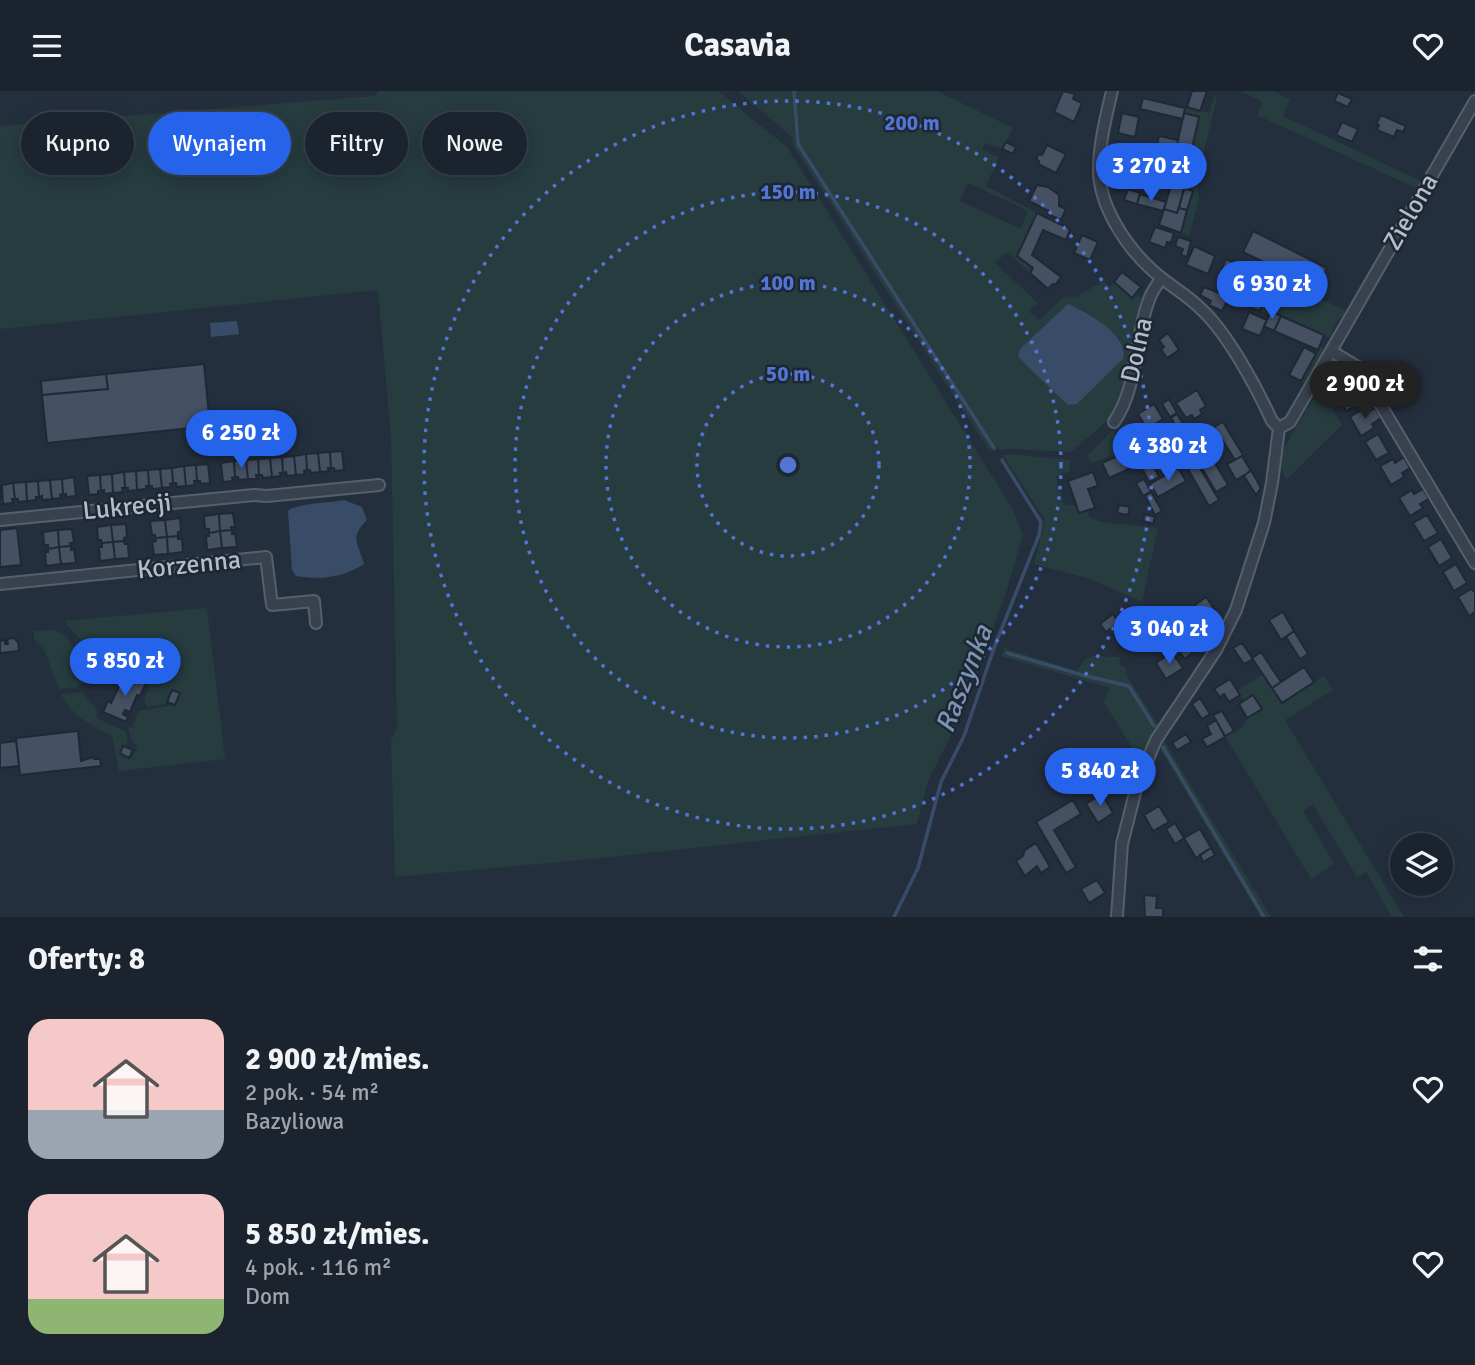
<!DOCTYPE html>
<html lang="pl">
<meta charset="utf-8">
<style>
body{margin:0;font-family:Signika,sans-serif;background:#242b36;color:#f1f3f6;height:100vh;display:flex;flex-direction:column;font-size:26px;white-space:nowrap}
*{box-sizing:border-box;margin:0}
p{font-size:23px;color:#a0a4aa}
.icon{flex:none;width:38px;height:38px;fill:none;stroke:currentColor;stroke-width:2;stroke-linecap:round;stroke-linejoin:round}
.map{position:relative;height:826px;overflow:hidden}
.panel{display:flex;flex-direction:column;background:#1b232e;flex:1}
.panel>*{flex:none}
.banner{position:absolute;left:21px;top:21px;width:700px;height:63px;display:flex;gap:14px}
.tools{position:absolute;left:1390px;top:742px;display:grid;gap:14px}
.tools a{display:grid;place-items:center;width:63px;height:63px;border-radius:50%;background:#1b232e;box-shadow:0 4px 18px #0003,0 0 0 2px #39404a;font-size:35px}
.price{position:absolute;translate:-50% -60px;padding:0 16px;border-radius:24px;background:#2563eb;color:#fff;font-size:23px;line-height:46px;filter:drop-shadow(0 2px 4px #0008)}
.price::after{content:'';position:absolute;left:50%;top:42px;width:21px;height:16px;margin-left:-10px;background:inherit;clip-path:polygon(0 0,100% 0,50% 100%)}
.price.on{background:#222;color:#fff}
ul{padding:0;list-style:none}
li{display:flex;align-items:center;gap:21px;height:175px;padding:0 28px}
li span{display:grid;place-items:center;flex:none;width:196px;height:140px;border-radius:21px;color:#555}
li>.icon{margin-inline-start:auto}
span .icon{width:84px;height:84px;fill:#fffc;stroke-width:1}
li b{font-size:30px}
h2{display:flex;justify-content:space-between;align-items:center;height:84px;padding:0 28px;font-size:30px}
.tag{padding:0 24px;border-radius:32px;background:#1b232e;box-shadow:0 4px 18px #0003,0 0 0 2px #39404a;font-size:24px;line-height:63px}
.tag.on{background:#2563eb;color:#fff}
header{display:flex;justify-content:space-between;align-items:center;height:91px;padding:0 28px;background:#1b232e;font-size:32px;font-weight:700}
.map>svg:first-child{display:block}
.green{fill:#263c3f;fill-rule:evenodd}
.water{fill:#394c67}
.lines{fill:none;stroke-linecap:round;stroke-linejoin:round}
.stream{stroke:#394c67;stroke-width:3.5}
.building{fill:#455162;stroke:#1f2835;stroke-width:2}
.street-casing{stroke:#565f6c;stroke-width:14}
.street{stroke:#38414e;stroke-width:10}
.ring{fill:none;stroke:#5274d3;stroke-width:3.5;stroke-dasharray:3.5 7}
.labels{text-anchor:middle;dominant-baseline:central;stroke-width:5;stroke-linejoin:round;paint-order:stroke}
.street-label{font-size:26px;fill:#b4bcc9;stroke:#1d2633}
.water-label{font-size:28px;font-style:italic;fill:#7c92b1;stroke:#1d2633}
.centre{fill:#5274d3;stroke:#1d2633;stroke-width:3.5}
.ring-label{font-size:21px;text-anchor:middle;font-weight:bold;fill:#5274d3;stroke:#1d2633;stroke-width:5;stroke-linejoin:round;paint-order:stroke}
</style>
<header><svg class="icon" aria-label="menu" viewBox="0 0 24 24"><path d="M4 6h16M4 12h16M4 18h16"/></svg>Casavia<svg class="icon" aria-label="heart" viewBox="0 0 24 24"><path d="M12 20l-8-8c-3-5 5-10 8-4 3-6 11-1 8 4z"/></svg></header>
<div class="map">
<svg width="1475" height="826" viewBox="0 0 1475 826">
<rect width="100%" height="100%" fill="#242f3e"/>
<!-- green -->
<path class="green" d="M379 0H718L787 56 1012 417 1023 444 1005 504 964 619 928 690 917 733 581 769 395 786 391 650 397 636 391 347 378 199 0 238V35L374 5Z
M738 0H937L1013 37 1002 58 985 52 982 59 999 66 986 95 1037 122 1017 164 1033 177 1030 182 1007 161 995 172 1038 212 1028 220 1040 229 1060 209 1068 205 1076 206 1103 190 1110 196 1114 191 1132 206 1136 202 1141 207 1135 248 1116 322 1071 361 1011 358 1000 359 998 357 990 361 793 54 792 46ZM968 92 1028 120 1021 138 960 110Z
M1240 0H1273L1290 8 1283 25 1421 90 1416 97 1257 24 1263 11Z
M1214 5 1217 7 1197 89 1199 108 1189 145 1181 142 1193 100 1184 97 1173 88 1177 77 1187 79 1199 27 1184 22 1186 15 1209 22Z
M1274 187 1346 220 1342 226 1338 228 1330 247 1271 221 1269 224 1260 220Z
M1320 255 1325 260 1305 293 1301 290Z
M1320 296 1342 334 1287 388 1281 378 1283 359Z
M1113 339 1121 361 1091 372 1088 364Z
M1011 363 1070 369V380L1056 385 1063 411 1066 414 1077 415 1079 422 1087 419 1090 427 1102 431 1158 437 1142 511 1090 488 1034 473 1045 429 1003 364Z
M207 517 225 668 119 680 112 645C92 635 71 624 61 603L81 601 96 617 97 627 126 641 128 650 120 662 131 668 138 655 132 651 128 635 132 637 139 620 175 614 180 602 172 599 165 613 147 616 144 610 150 594 122 582 89 577 80 548 64 530Z
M54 539C76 547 82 571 82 592L76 597 59 598 44 558 34 548V540Z
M1004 557 1077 580 1084 569 1093 565 1121 566 1119 573 1126 577 1127 585 1160 636 1141 670 1104 612 1109 597 1001 565Z
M1263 583 1282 612 1324 585 1333 599 1285 629 1404 826H1392L1366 781 1357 786 1313 714 1303 719 1334 773 1311 788 1225 645 1243 636 1247 627 1262 618 1253 605 1244 610 1237 600Z
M1164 650 1271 826H1261L1160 658Z"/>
<!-- water -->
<path class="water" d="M1068 213C1086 221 1130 244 1123 268L1077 313 1068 314 1018 266 1020 258Z
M237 230 239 243 211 246 210 232Z
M344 409 362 416 367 429C349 447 358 451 364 473 342 487 321 489 296 485L292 479 288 420C297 412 330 412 344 409Z"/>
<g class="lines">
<!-- stream -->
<path class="stream" d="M794 0 798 53 994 357
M1007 562 1086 585 1129 595 1154 635
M1163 656 1264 826
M894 826 918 777 941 691 964 645 994 557 1039 444 1041 431 1002 369"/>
</g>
<!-- building -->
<path class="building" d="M1063 0 1075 3 1073 8 1082 12 1074 31 1054 21Z
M1192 0H1207L1200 20 1187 16Z
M1338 2 1352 8 1348 16 1334 10Z
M1143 7 1185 17 1183 28 1140 18Z
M1122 22 1139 26 1135 46 1118 42Z
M1184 22 1199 26 1191 62 1176 58Z
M1381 24 1406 35 1403 41 1397 39 1394 46 1377 39 1379 34 1376 33Z
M1342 31 1358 38 1352 51 1336 44Z
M1159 45 1178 49 1176 58 1157 54Z
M1006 51 1016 56 1013 63 1002 58Z
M1047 54 1066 63 1056 82 1038 73 1039 70 1036 68 1039 63 1042 64Z
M1176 58 1191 62 1187 79 1172 75Z
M1117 65 1131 68 1126 86 1113 83Z
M1128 65 1142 69 1140 78 1129 75 1131 68 1127 67Z
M1142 69 1177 77 1175 86 1140 78Z
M1173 88 1186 92 1177 122 1164 118Z
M1037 94 1048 96 1059 104V115L1066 118 1061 129 1048 123 1049 120 1029 110Z
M1184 97 1193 100 1187 119 1179 117Z
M1128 98 1140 102 1137 113 1124 109Z
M1140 103 1166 111 1163 120 1137 113Z
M1179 117 1187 119 1181 142 1159 134 1164 118 1177 122Z
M1037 122 1070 138 1066 149 1043 139 1032 164 1061 186 1055 194 1053 193 1048 198 1030 182 1033 177 1017 165Z
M1155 136 1174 142 1171 152 1167 151 1165 157 1149 151Z
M1253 140 1327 177 1321 189 1328 192 1324 200 1243 161Z
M1082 144 1098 151 1090 169 1074 162Z
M1178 146 1191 150 1187 166 1181 164 1183 158 1175 155Z
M1194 155 1215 165 1208 183 1186 174Z
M1226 168 1260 183 1256 192 1222 177Z
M1122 181 1141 196 1132 207 1114 191Z
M1260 183 1274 188 1260 220 1247 215Z
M1204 196 1229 206 1222 220 1209 214 1211 210 1200 204Z
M1271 220 1281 225 1274 240 1264 235Z
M1249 221 1267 229 1260 245 1242 238Z
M1281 225 1324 244 1318 259 1274 240Z
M1168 242 1179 259 1167 267 1161 258 1164 256 1159 249Z
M1304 256 1316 263 1301 290 1289 284Z
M204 273 210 335 47 352 42 304 108 298 106 283Z
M106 283 108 298 42 304 41 290Z
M1360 292 1366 302 1357 308 1360 312 1346 320 1335 301 1349 293 1351 298Z
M1197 299 1206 315 1200 319 1202 323 1194 328 1192 324 1186 327 1176 312Z
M1169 308 1177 322 1170 326 1162 313Z
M1154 313 1163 328 1147 338 1138 323Z
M1375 317 1381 327 1372 333 1374 337 1361 345 1350 326 1363 318 1366 322Z
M1177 323 1187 339 1180 343 1171 327Z
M1223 331 1243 364 1235 369 1214 336Z
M1174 333 1194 367 1185 373 1164 338Z
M1136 341 1139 347 1129 352 1126 347Z
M1378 343 1389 362 1376 369 1365 351Z
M1139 347 1159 386 1149 391 1129 352Z
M342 360 344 379 335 380 334 377H331L330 361Z
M1208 360 1228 394 1216 401 1196 367Z
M330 361 331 377H328L329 380 320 381 318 362Z
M318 362 320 381 311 382 310 379H307L306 363Z
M306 363 307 379 304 380 305 383 296 384 294 365Z
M1122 363 1129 378 1109 387 1102 372Z
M294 365 296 384 287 385 286 381 283 382 282 366Z
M1242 365 1251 380 1236 389 1227 373Z
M282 366 283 382H280L281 385 272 386 270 367Z
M1404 366 1410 377 1402 382 1404 386 1391 394 1380 375 1393 368 1395 372Z
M270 367 272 386 263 387 262 384H259L258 368Z
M1194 367 1219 409 1209 415 1185 373Z
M258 368 259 384H256L257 388H248L246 369Z
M246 369 248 388 239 389 238 386H235L234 370Z
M234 370 235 386 232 387 233 390 223 391 221 372Z
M208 373 210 392 201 393 200 390H197L196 374Z
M196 374 197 390H194L195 394 186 395 184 375Z
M184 375 186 395 177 396 176 392H173L172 377Z
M172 377 173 392 170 393 171 396 162 397 160 378Z
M1178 377 1186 390 1158 406 1150 393Z
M160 378 162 397 152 398V395H149L148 379Z
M148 379 149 395H146V398L137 399 136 380Z
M1251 379 1261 397 1256 404 1244 385Z
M136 380 137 399 128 400V397H125L124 381Z
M124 381 125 397H122L123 401 113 402 112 383Z
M1093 381 1098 395 1088 398 1095 417 1079 422 1068 390Z
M112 383 113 402 104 403V399L101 400 100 384Z
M100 384 101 400H98V403L89 404 87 385Z
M74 386 76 405 66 406V403H63L62 388Z
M62 388 63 403 60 404 61 407 52 408 50 389Z
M1144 388 1151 401 1143 405 1136 392Z
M50 389 52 408 42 409V405L39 406 38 390Z
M38 390 39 406H36V409L27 410 26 391Z
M26 391 27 410 18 411V408H15L13 392Z
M13 392 15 408H12L13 412 3 413 2 394Z
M0 394 3 413H0Z
M1423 398 1429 408 1420 413 1423 417 1410 425 1399 407 1412 399 1414 403Z
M1151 401 1162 420 1155 424 1145 405Z
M1119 414 1130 416 1128 424 1117 422Z
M233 422 235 436H231L232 439 220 440 219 423Z
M219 423 220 440 209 442V438H205L204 425Z
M1145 423 1155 426 1153 433 1143 430Z
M1427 424 1438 442 1424 450 1413 432Z
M180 427 181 441H178V445L167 446 165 429Z
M165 429 167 446 155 447V444H152L150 430Z
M126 433 127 446 124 447V450L113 451 111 434Z
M111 434 113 451 102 452 101 449H98L97 436Z
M17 437 21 474 0 476V439Z
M72 438 74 452H70L71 455 59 456 58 439Z
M58 439 59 456 48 458V454H44L43 441Z
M232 439V443L235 442 237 456 222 457 220 440Z
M220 440 222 457 207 459 206 445H209V442Z
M178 445V448H182L183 461 168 463 167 446Z
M167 446 168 463 154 464 152 451 156 450 155 447Z
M1441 448 1452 467 1439 475 1428 456Z
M124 450 125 453H128L129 467 115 468 113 451Z
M113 451 115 468 100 470 99 456H102V452Z
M71 455V459L74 458 76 472 61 473 59 456Z
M59 456 61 473 46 475 45 461H48V458Z
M1456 473 1467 492 1454 500 1443 481Z
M1471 498 1475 501V521L1469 525 1458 506Z
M1206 506 1220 526 1204 537 1191 517Z
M1283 521 1294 540 1281 549 1269 529Z
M1190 522 1198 532 1192 537 1184 526Z
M1113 523 1119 532 1106 541 1100 533Z
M1166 524 1173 534 1163 541 1156 531Z
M1172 535 1176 541 1167 547 1163 541Z
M1294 540 1308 563 1300 568 1286 546Z
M1182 546 1184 549 1188 546 1198 557 1185 568 1175 556 1181 552 1179 549Z
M14 547 18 551 19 560 0 562V550L5 549V553H8L7 548Z
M1242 552 1253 568 1244 573 1233 557Z
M1172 561 1183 577 1166 588 1156 572Z
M1261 561 1281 591 1272 597 1252 567Z
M1304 576 1314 591 1282 612 1272 597Z
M125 583 146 592 140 605 137 604 130 621 125 619 123 623 128 626 126 631 103 621 108 610 111 612Z
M1230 588 1240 604 1229 611 1224 603 1220 606 1214 598Z
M172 599 180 602 175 614 167 611Z
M1253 604 1262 618 1247 627 1239 613Z
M1200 607 1210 623 1202 628 1192 613Z
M1222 620 1234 640 1225 645 1213 624Z
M1216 629 1225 646 1207 656 1202 648 1211 643 1207 635Z
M78 640 81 670 94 666V668H100L101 675 20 684 16 647Z
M1186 643 1191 651 1177 659 1172 652Z
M16 650 19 675 0 677V652Z
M123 655 133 659 129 667 120 662Z
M1113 657 1123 671 1119 675 1126 686 1113 696 1105 684 1110 681 1108 678 1106 680 1097 668Z
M1093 661 1100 671 1094 675 1087 666Z
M1102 703 1113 722 1098 732 1086 713Z
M1073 709 1081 723 1054 739 1076 776 1066 782 1036 731Z
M1159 715 1169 731 1153 740 1144 724Z
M1175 732 1184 747 1175 753 1166 738Z
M1200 738 1211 757 1196 767 1184 747Z
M1036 752 1050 776 1041 782 1037 775 1025 785 1016 770 1023 765 1025 759Z
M1211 757 1215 764 1203 771 1200 764Z
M1097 789 1105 802 1089 812 1081 798Z
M1144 804 1157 805 1156 817H1163V826H1145Z"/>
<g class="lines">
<!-- street casing -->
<g class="street-casing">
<path id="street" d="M1112 0C1106 26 1099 53 1099 79 1099 114 1125 154 1150 177 1165 192 1185 202 1200 217 1227 241 1257 297 1272 330L1279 337
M1331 260 1358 276 1475 472
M1114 331C1139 295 1134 245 1150 206 1153 199 1158 193 1161 187
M1279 337 1290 331 1475 10
M0 429 254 404 267 405 379 394
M0 493 266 466 272 514 314 510 316 532
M1117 826 1122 753 1137 694 1156 649 1216 559 1236 519 1264 432 1272 392 1279 337"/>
</g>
<!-- street -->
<use href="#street" class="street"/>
</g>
<!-- distance rings -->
<g class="ring">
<circle cx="788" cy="374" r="91"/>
<circle cx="788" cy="374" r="182"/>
<circle cx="788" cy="374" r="273"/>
<circle cx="788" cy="374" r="364"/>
</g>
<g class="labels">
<!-- street labels -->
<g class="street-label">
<text transform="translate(1411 121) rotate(-60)">Zielona</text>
<text transform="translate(1137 259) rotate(-77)">Dolna</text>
<text transform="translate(127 416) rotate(-6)">Lukrecji</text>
<text transform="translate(189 474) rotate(-6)">Korzenna</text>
</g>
<!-- water labels -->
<g class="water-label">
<text transform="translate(964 588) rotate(-69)">Raszynka</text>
</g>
</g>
<circle cx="788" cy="374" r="10" class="centre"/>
<g class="ring-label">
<text x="912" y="39">200 m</text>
<text x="788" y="108">150 m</text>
<text x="788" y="199">100 m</text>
<text x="788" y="290">50 m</text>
</g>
</svg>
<div class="tools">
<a><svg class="icon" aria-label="layers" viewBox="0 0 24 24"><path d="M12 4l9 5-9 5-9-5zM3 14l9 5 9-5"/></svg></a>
</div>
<b class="price" style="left:1151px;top:112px">3 270 zł</b>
<b class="price" style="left:1272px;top:230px">6 930 zł</b>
<b class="price on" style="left:1365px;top:330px">2 900 zł</b>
<b class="price" style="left:241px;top:379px">6 250 zł</b>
<b class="price" style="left:1168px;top:392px">4 380 zł</b>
<b class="price" style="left:1169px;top:575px">3 040 zł</b>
<b class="price" style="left:125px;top:607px">5 850 zł</b>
<b class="price" style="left:1100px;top:717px">5 840 zł</b>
<div class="banner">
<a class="tag">Kupno</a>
<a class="tag on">Wynajem</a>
<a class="tag">Filtry</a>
<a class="tag">Nowe</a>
</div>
</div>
<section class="panel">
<h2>Oferty: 8<svg class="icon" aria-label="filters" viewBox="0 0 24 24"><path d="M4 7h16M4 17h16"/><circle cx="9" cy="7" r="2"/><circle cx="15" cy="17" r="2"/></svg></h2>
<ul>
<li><span style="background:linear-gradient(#f6c9c9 65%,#9aa5b1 0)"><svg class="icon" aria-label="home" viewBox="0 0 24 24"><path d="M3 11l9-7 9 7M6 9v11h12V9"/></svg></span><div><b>2 900 zł/mies.</b><p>2 pok. · 54 m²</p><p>Bazyliowa</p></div><svg class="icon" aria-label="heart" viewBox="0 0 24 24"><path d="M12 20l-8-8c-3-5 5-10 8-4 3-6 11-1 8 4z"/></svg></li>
<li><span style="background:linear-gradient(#f6c9c9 75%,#8fb573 0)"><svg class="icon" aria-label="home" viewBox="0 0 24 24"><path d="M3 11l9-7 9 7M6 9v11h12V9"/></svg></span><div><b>5 850 zł/mies.</b><p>4 pok. · 116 m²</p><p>Dom</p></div><svg class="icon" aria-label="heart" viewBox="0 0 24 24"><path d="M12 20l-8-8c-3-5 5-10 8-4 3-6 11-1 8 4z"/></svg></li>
</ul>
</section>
